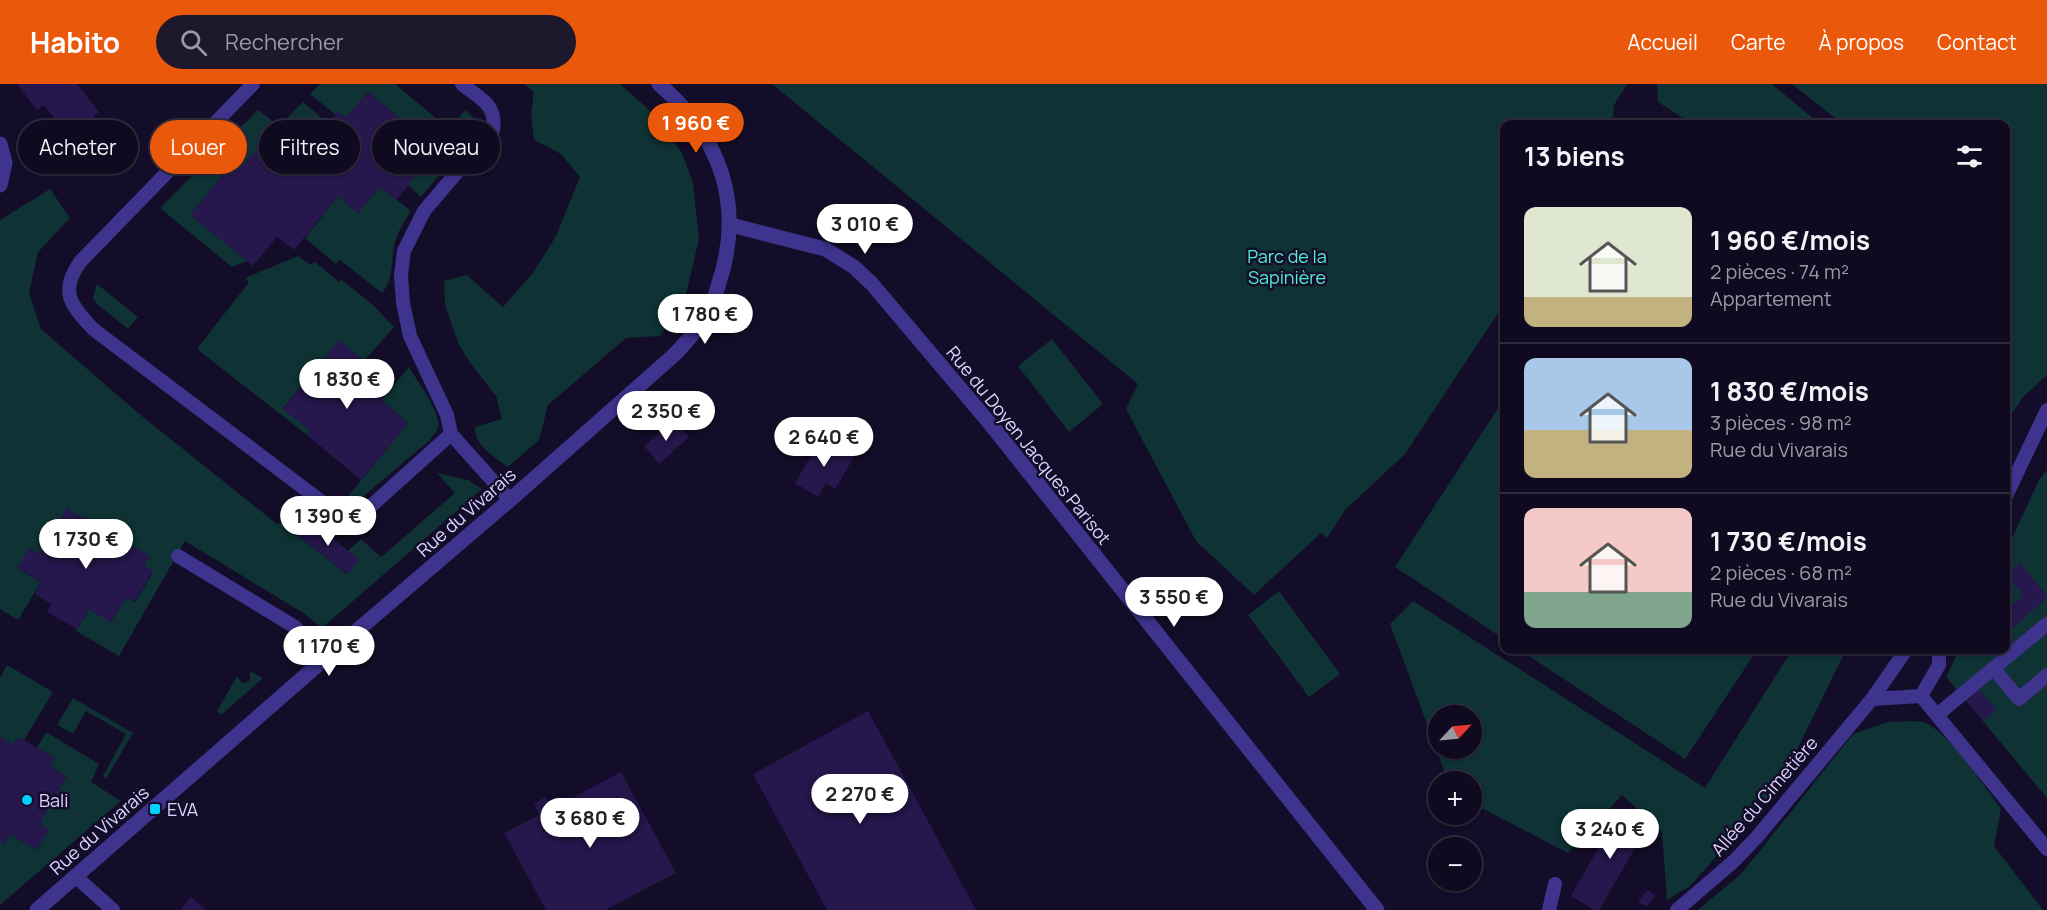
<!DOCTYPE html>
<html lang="fr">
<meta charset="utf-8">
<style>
body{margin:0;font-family:Manrope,sans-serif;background:#1d182c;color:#f1f3f6;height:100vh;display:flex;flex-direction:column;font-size:22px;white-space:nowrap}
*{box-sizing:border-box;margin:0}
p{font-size:20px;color:#9b9aa4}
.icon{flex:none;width:33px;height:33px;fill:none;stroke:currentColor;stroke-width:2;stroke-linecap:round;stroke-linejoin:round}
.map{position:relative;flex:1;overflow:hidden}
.sheet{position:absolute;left:1500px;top:36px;width:510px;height:534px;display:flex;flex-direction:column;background:#0f0a1f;border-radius:12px;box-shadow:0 2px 4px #0004,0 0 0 2px #2f2b3d}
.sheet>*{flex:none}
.top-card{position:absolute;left:18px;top:36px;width:570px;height:54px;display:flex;gap:12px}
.needle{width:39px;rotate:64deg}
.tools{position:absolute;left:1428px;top:621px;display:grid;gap:12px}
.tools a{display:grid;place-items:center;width:54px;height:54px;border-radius:50%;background:#0f0a1f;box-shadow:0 2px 4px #0004,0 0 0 2px #2f2b3d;font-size:30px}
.price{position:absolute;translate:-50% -51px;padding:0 14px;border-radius:21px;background:#fff;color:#222;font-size:20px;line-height:39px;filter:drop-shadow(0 2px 3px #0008)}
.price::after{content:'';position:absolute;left:50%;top:36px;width:18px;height:14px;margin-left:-9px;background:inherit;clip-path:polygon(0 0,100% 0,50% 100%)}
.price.selected{background:#ea580c;color:#fff}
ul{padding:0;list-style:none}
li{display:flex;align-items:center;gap:18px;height:150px;padding:0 24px}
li+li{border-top:2px solid #2f2b3d}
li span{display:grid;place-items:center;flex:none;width:168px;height:120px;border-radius:12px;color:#555}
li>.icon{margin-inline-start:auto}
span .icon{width:72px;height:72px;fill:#fffc;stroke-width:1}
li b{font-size:26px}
h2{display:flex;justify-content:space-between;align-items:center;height:72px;padding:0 24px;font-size:26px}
.chip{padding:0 21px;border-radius:27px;background:#0f0a1f;box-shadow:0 2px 4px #0004,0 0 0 2px #2f2b3d;font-size:21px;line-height:54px}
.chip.selected{background:#ea580c;color:#fff}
header{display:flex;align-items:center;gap:36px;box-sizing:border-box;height:84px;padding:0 30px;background:#ea580c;color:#fff}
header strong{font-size:28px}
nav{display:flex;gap:33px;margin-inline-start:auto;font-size:21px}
.search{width:420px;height:54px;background:#1d182c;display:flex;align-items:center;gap:15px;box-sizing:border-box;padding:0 21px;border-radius:33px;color:#9b9aa4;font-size:22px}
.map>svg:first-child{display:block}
.green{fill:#0f3234;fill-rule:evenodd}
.building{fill:#26174c}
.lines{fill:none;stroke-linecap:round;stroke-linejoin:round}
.service{stroke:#3e338d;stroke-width:14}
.minor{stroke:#3e338d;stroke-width:15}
.tertiary{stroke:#3e338d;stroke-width:15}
.poi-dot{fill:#01cfff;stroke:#140d29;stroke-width:2}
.labels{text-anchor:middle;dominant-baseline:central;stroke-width:5;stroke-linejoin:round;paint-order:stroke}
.park-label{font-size:18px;fill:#53edd4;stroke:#140d29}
.street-label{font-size:18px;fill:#ded5ff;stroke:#140d29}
.poi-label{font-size:18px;fill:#ded5ff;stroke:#140d29;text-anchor:start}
</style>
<header>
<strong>Habito</strong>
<div class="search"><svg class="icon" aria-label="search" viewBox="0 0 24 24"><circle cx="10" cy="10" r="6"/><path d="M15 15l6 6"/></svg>Rechercher</div>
<nav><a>Accueil</a><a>Carte</a><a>À propos</a><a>Contact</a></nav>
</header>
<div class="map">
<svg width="2047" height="826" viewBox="0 0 2047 826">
<rect width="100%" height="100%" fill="#140d29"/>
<!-- green -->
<path class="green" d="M320 0H395L449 45 465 26 480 40 477 46 421 113 408 101 438 65 368 8 346 34 338 28 336 31 310 10Z
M524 0H620L656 32 682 69 693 99 699 155 687 206 676 229 660 252 626 254 548 321 539 356 508 383C494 372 475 363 475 343L502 335 496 312 471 280 459 261 445 221 444 197 467 191 503 223 533 189 556 152 580 93 561 70 534 56 531 30 534 8Z
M772 0H1627L1614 21 1612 40H1504V220L1405 370 1345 426 1327 454 1321 449 1254 511 1196 457 1126 325 1138 300Z
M1657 0H1772L1820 40H1692L1658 18Z
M1792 0H2047V291L2023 313 2006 339V40H1843Z
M303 18 329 40 297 79 242 83 234 77 191 131 247 177 232 183 160 124 258 26 279 42Z
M380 103 411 127C405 137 398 147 395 158 390 178 395 194 382 209L340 176 336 180 305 154 338 112 358 129Z
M50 105 70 134 38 168 29 209 41 245 138 329 277 440 299 429 308 436 297 451 347 490 348 467 361 455 381 473 455 409 437 389 468 396 482 405 322 544 303 529 185 457 119 572 76 547 89 525 111 538 126 513 135 518 153 488 144 482 150 472 133 463 39 470 29 464 18 485 41 498 18 536 0 525V136Z
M298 172 311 181 315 178 339 198 342 196 373 221 394 243 364 277 339 257 283 324 310 346 307 351 197 265 249 198 245 194Z
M97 200 138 233 128 245 97 220 93 214Z
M1052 255 1103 320 1069 348 1018 282Z
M409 283C417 297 442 329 438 344 437 348 432 352 430 356L358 417 350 419 345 416 408 339 381 316Z
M1504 315V555L1395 483Z
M2047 386V714L1946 593 1959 566H2006V467L2039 396Z
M1279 507 1340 590 1309 613 1248 531Z
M1413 517 1705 704 1792 566H1846L1779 702 1690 802 1667 816 1662 748 1622 711 1568 769 1472 719V698L1448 697 1390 540ZM1438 632H1472V664H1438Z
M1520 566H1757L1685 675Z
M7 581 53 608 24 656 18 653 13 661 0 653V594Z
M250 587 263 594 221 631 217 627 237 592 241 598 245 599 250 596Z
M73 614 133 649 106 695 103 692 126 650 86 627 73 650 57 641Z
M1888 638C1899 638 1911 636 1922 638 1944 642 1987 705 2001 725L1994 762 2043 826H1698L1742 789 1853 650Z
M46 648 99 680 91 698 121 717 0 821V758L4 760 10 750 37 766 40 739 66 692 50 683 55 674 37 664Z"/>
<!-- building -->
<path class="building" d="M17 0H77L99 28 94 32 118 61 86 88 63 58 69 53 44 21 37 26Z
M368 8 438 65 396 116 380 103 358 129 338 112 294 166 277 153 253 182 190 131 234 77 242 83 266 54 297 79 338 28 346 34Z
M339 256 394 301 381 316 408 339 361 396 307 351 310 346 283 325Z
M674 336 689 353 659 380 644 362Z
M822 353 854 373 835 405 826 399 818 413 795 399Z
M67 424 150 472 144 482 153 487 134 518 126 513 111 538 89 525 77 545 47 528 51 520 35 510 41 498 17 484 29 464 39 470Z
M308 436 359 475 348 490 297 451Z
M2020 479 2047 512V514L2006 550V527L2023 511 2006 491Z
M1979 605 1996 626 1983 637 1966 616Z
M868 627 909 702 976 826H827L753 690Z
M0 653 13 661 18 653 24 656 55 674 50 683 67 692 40 739 49 745 37 766 10 750 4 760 0 758Z
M621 688 676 789 605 826H546L504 749 539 731 534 720 545 713 552 725Z
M1621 724 1649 740 1599 826H1594L1571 812Z
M1647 806 1655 811 1647 823 1638 818Z
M191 813 206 826H180Z"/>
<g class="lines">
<!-- service -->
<path class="service" d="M253 0 80 178C59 208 71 221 93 245L334 427 348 432 361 431 451 350
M462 0C480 15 497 20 493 46L424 127 404 167 401 191 403 219 410 252 447 331 451 350 510 416
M2006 412 2047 326
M178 472 295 543 324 575
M1906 566 1872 615 1921 612 1939 581V566
M1993 584 2019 615 2047 591
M1921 612 2047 765
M1937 631 2047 540
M75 792 113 826
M1549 826 1555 800
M1677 826 1734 777 1757 753 1872 615"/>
<!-- minor -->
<path class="minor" d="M0 60 5 79 0 101"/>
<!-- tertiary -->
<path class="tertiary" d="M731 141 825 165 854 183 872 200 992 342 1377 826
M37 826 353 550 510 416 674 271C687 257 702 241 711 224 714 217 716 209 718 202 745 123 722 54 659 0"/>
</g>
<!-- markers -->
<g class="poi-dot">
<circle cx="27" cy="716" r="6"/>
<rect x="149" y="719" width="12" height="12" rx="3"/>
</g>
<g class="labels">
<!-- park labels -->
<g class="park-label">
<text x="1287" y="172">Parc de la<tspan x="1287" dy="21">Sapinière</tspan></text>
</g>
<!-- street labels -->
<g class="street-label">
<text transform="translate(1029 361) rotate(51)">Rue du Doyen Jacques Parisot</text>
<text transform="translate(466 428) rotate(-41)">Rue du Vivarais</text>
<text transform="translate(1764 712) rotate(-49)">Allée du Cimetière</text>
<text transform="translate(99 746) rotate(-41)">Rue du Vivarais</text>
</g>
<!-- poi labels -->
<g class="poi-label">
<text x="39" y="716">Bali</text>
<text x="167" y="725">EVA</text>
</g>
</g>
</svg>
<div class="tools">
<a><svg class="needle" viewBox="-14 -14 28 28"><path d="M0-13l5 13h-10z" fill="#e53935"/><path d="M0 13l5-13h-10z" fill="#9b9aa4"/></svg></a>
<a>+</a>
<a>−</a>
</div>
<b class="price selected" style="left:696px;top:70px">1 960 €</b>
<b class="price" style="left:865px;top:171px">3 010 €</b>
<b class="price" style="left:705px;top:261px">1 780 €</b>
<b class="price" style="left:347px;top:326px">1 830 €</b>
<b class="price" style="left:666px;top:358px">2 350 €</b>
<b class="price" style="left:824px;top:384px">2 640 €</b>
<b class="price" style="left:328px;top:463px">1 390 €</b>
<b class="price" style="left:86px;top:486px">1 730 €</b>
<b class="price" style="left:1174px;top:544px">3 550 €</b>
<b class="price" style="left:329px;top:593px">1 170 €</b>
<b class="price" style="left:860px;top:741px">2 270 €</b>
<b class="price" style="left:590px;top:765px">3 680 €</b>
<b class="price" style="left:1610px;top:776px">3 240 €</b>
<div class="top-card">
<a class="chip">Acheter</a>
<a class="chip selected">Louer</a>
<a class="chip">Filtres</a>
<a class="chip">Nouveau</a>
</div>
<section class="sheet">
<h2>13 biens<svg class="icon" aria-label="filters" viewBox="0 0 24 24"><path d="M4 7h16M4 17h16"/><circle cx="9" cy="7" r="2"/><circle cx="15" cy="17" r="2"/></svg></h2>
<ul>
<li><span style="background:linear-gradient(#dfe7d0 75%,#c2b280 0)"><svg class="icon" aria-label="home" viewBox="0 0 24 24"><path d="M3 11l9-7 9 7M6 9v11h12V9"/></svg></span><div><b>1 960 €/mois</b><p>2 pièces · 74 m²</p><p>Appartement</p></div></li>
<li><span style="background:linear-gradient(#a9c7e8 60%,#c2b280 0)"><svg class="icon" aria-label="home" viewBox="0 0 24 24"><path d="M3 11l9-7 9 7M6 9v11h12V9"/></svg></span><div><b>1 830 €/mois</b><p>3 pièces · 98 m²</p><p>Rue du Vivarais</p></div></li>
<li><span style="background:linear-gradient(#f6c9c9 70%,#7fa58c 0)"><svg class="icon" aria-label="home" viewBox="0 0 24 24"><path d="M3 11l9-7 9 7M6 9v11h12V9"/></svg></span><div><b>1 730 €/mois</b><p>2 pièces · 68 m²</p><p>Rue du Vivarais</p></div></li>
</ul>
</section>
</div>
